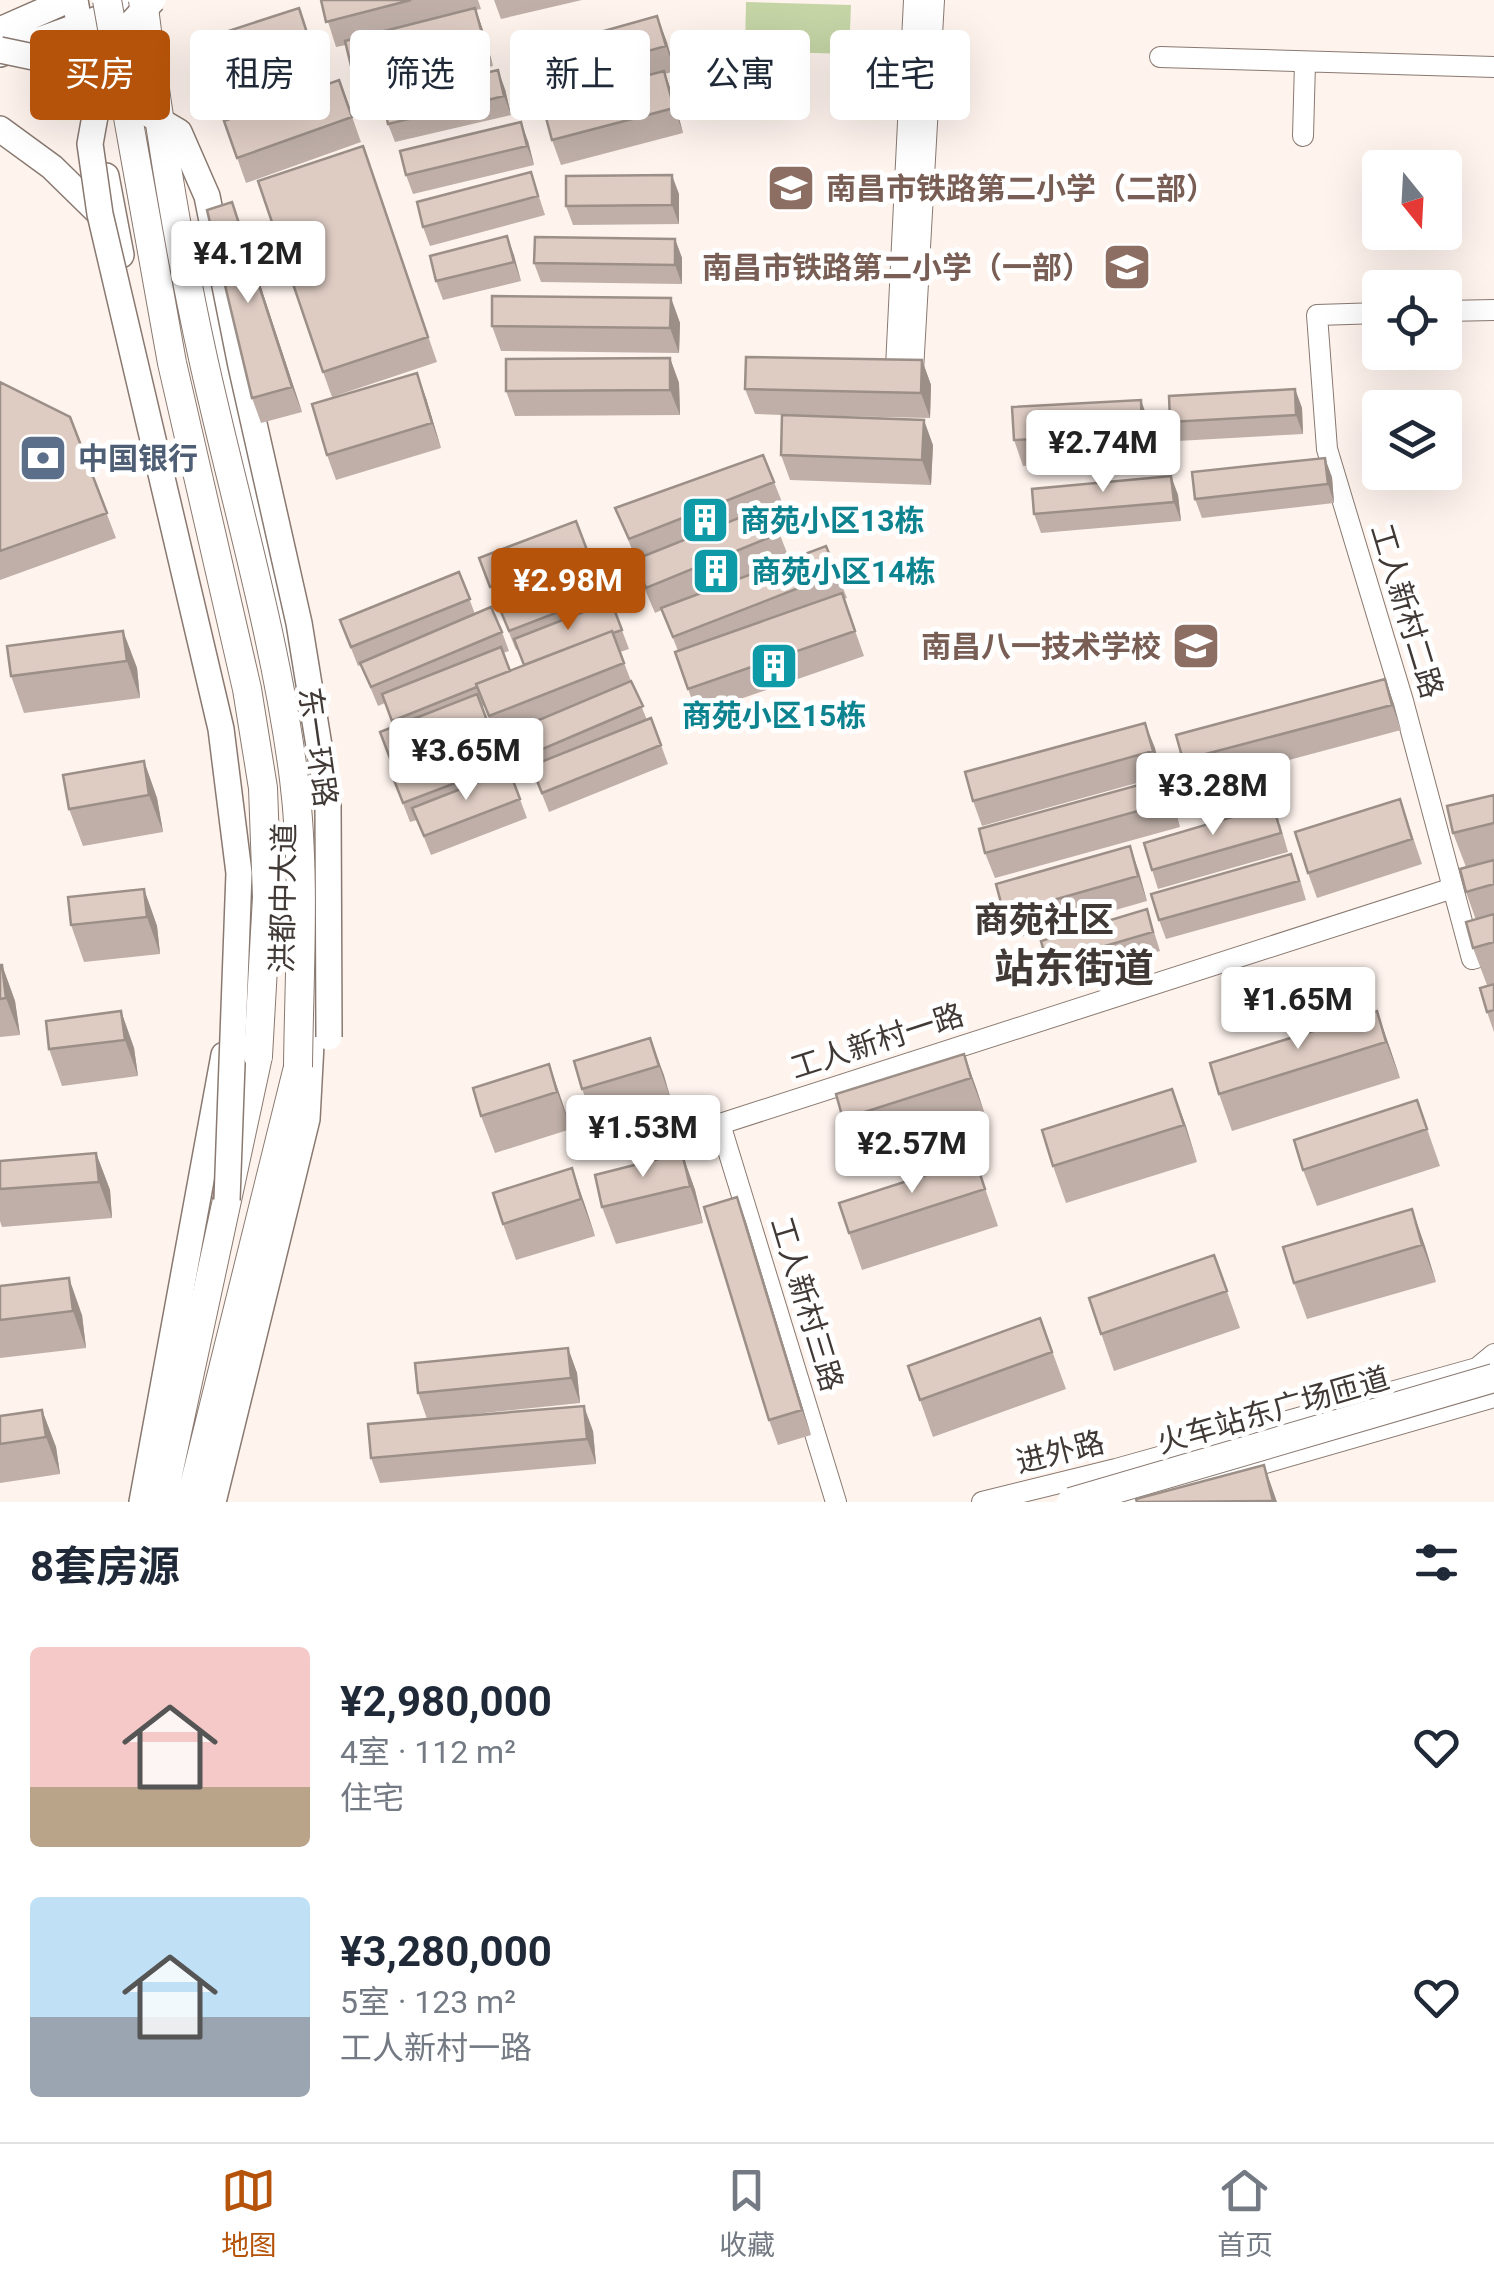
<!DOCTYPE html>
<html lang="zh">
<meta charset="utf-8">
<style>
body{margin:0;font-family:Roboto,"Noto Sans SC",sans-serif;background:#f2f2f3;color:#1f2937;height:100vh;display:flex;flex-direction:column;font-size:38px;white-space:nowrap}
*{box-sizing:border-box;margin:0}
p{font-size:32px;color:#747a83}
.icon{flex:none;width:55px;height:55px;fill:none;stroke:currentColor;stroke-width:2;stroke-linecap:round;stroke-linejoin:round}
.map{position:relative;height:1502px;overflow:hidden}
.side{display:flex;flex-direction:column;background:#fff;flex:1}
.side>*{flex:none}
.banner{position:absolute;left:30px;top:30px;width:1435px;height:90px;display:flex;gap:20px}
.needle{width:65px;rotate:162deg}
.controls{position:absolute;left:1362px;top:150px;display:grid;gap:20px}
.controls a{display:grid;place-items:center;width:100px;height:100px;border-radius:10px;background:#fff;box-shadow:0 10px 40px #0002;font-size:50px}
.price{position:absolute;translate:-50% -85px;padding:0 22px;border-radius:10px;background:#fff;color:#222;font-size:32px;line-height:65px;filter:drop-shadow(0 2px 5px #0008)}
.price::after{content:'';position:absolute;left:50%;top:60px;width:30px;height:22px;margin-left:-15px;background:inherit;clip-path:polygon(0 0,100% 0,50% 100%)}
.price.selected{background:#b45309;color:#fff}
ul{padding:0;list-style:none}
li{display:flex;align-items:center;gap:30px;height:250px;padding:0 30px}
li span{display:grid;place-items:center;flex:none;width:280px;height:200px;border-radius:10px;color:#555}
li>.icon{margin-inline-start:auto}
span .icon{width:120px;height:120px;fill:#fffc;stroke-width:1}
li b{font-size:42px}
h2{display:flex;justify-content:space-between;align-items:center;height:120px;padding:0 30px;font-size:42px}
.pill{padding:0 35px;border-radius:10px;background:#fff;box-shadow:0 10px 40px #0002;font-size:35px;line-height:90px}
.pill.selected{background:#b45309;color:#fff}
.tab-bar{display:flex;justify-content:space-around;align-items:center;height:140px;border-top:2px solid #e0e1e3;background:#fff;font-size:28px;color:#747a83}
.tab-bar a{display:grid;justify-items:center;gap:5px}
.tab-bar .selected{color:#b45309}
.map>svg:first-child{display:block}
.green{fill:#c5d5a6}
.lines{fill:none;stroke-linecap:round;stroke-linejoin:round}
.minor-casing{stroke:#897970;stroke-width:22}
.major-casing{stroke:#897970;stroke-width:28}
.highway-casing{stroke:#897970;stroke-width:30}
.minor{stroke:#fff;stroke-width:20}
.major{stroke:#fff;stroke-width:25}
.highway{stroke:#fff;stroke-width:28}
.major-bridge-casing{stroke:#897970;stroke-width:28;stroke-linecap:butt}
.highway-bridge-casing{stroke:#897970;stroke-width:30;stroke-linecap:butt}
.major-bridge{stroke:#fff;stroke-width:25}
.highway-bridge{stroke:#fff;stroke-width:28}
.wall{fill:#bfafa8}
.shaded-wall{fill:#9b8f88}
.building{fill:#deccc3;stroke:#9b8f88;stroke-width:2.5}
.labels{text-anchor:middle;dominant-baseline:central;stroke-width:10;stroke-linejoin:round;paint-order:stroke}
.education-label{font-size:30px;font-weight:bold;fill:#785e54;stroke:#fff;text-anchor:end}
.service-label{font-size:30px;font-weight:bold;fill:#4e5e75;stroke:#fff;text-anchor:start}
.culture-label{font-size:30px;font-weight:bold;fill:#0d838f;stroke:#fff;text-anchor:start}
.street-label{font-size:30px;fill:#403935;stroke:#fff}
.quarter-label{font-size:35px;font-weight:bold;fill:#403935;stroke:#fff}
.district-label{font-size:40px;font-weight:bold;fill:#403935;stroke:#fff}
</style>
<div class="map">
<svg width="1494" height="1502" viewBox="0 0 1494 1502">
<rect width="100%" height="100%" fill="#fef3ed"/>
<!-- green -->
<path class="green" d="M746 2 851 5 849 54 745 51Z"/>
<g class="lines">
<!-- minor casing -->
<g class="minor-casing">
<path id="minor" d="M914 0 896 367 899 373 913 371 934 0
M1160 57 1494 67
M1303 136 1305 63
M1445 311 1494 310
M1380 313 1317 315 1327 449 1403 701 1472 959 1494 953
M836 1502 720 1124 1453 888
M982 1502 1116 1469 1477 1368 1494 1354
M1130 1502 1494 1397"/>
</g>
<!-- major casing -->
<g class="major-casing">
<path id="major" d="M75 0 91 93
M0 30 68 0
M0 54 151 0
M0 129 52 167 100 214
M106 176 121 255
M198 272 269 572 315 794
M142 1502 224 1055
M213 1502 307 1119 318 914"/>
</g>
<!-- highway casing -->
<g class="highway-casing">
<path id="highway" d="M162 1502 258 1056
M190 1502 298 1067"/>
</g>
<!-- minor -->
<use href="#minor" class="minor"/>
<!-- major -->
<use href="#major" class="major"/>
<!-- highway -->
<use href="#highway" class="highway"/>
<!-- major-bridge casing -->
<g class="major-bridge-casing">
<path id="major-bridge" d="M153 0 127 28 99 94 90 144 100 214 221 729 239 873 227 1200
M0 50 62 63 179 132 207 196 241 366 299 623 328 801 329 1037"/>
</g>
<!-- highway-bridge casing -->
<g class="highway-bridge-casing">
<path id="highway-bridge" d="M107 0 172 363 247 689 263 788 267 897 258 1056
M143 0C158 120 177 240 203 358 234 498 276 637 294 779 306 874 299 972 298 1067
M1071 1502 1494 1378"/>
</g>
<!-- major-bridge -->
<use href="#major-bridge" class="major-bridge"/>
<!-- highway-bridge -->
<use href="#highway-bridge" class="highway-bridge"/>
</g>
<!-- wall -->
<path class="wall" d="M321 0H478L481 9 476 10 484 33 493 66 362 99 353 74 346 45 336 47Z
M494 0H582L501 19Z
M299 8 316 58 227 87 210 37Z
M657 16 675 71 665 74 673 96 683 133 561 165 552 140 543 108 535 110 526 85Z
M339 80 361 142 246 183 224 121Z
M505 89 511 115 395 142 388 124Z
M528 141 534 165 413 194 406 175Z
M363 146 437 362 332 397 323 372Z
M531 172 545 215 430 246 423 227Z
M679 194V224L573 225 566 206Z
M241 227 302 412 261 423 252 398Z
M507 236 521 281 443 300 436 281Z
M675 239 682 258V284L541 282 534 263Z
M671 298 680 323 679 353 501 351 492 326Z
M670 358 679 383 680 415 515 416 506 391Z
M922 360 931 385 930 418 784 415 933 445 931 485 790 480 781 455 782 415 755 414 745 389Z
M0 382 70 417 116 538 0 580Z
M1295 389 1302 408 1303 434 1177 441 1170 422Z
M426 398 441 448 336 480 327 455Z
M1150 425 1152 459 1023 466 1014 440Z
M1171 476 1178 495 1181 521 1041 533 1034 514Z
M1332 477 1334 503 1202 518 1195 499Z
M774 482 784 507 771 512 789 558 726 584 837 573 847 598 844 599 864 656 697 714 675 652 678 651 662 610 655 613 643 585 634 560 636 559 615 508Z
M576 521 609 602 611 601 629 649 620 652 631 681 647 720 651 718 668 764 549 812 534 774 517 782 484 706 482 707 495 742 491 744 502 773 509 770 527 818 431 855 417 820 410 822 392 775 396 773 380 732 394 726 385 703 378 706 361 665 358 666 340 620 459 572 475 614 502 632 509 651 503 653 510 671 524 665 518 649 516 650 479 558Z
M123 631 137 668 140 698 24 713 11 676Z
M1385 679 1401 730 1192 786 1183 760Z
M1145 723 1162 776 982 826 973 801Z
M144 761 157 798 163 832 83 846 69 809Z
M1164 778 1180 827 995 878 985 853Z
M1494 795V983L1487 985 1473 948 1476 920 1466 892V867L1453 833Z
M1400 799 1422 864 1317 898 1308 873Z
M1280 824 1288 852 1158 889 1152 870Z
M1130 846 1147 901 1013 939 1004 914Z
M1298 873 1306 900 1166 939 1159 920Z
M144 889 157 926 160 954 84 962 71 925Z
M1147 909 1160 951 1054 982 1047 963Z
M0 965H2L15 1001 20 1035 0 1037Z
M1494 984V1032L1487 1012Z
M121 1011 134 1048 138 1076 62 1086 49 1049Z
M1377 1011 1400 1078 1232 1131 1219 1094Z
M650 1038 672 1103 596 1126 582 1089Z
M964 1054 985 1115 857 1156 843 1119Z
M549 1064 571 1129 495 1153 481 1116Z
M1172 1089 1197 1162 1066 1203 1053 1166Z
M1417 1100 1440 1166 1317 1206 1303 1170Z
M96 1153 110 1190 112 1218 2 1227 0 1221V1161Z
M682 1153 695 1190 703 1223 616 1244 602 1207Z
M975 1159 998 1226 862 1270 849 1233Z
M572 1168 595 1236 516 1260 503 1224Z
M737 1197 746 1222 811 1435 778 1445 769 1420Z
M1412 1209 1436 1282 1307 1319 1294 1283Z
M1214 1255 1240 1328 1114 1371 1089 1298Z
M0 1286 82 1315 86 1348 0 1358Z
M1040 1318 1066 1389 933 1437 908 1366Z
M568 1348 577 1373 580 1403 427 1419 418 1393Z
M42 1410 56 1447 60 1474 0 1483V1416Z
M593 1431 596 1464 380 1483 371 1458Z"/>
<!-- shaded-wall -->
<path class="shaded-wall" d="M475 8 484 33 493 66 484 41Z
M657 16 667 42 675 71 666 46Z
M498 70 505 89 511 115 504 96Z
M664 71 673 96 683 133 674 108Z
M521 122 528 141 534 165 527 146Z
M672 175 679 194V224L672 205Z
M232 202 241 227 302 412 292 387Z
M507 236 514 255 521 281 514 262Z
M675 239 682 258V284L675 265Z
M671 298 680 323 679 353 670 328Z
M670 358 679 383 680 415 670 390Z
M922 360 931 385 930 418 921 393Z
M417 373 426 398 441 448 432 423Z
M1295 389 1302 408 1303 434 1296 415Z
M1141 400 1150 425 1152 459 1142 433Z
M924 420 933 445 931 485 922 460Z
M1325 458 1332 477 1334 503 1328 484Z
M1171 476 1178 495 1181 521 1174 502Z
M123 631 137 668 140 698 127 661Z
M1385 679 1394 704 1401 730 1392 705Z
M1145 723 1155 748 1162 776 1153 751Z
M144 761 157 798 163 832 149 795Z
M1164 778 1173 803 1180 827 1171 802Z
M1130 846 1139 872 1147 901 1138 876Z
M144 889 157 926 160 954 147 917Z
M2 965 15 1001 20 1035 6 998Z
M121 1011 134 1048 138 1076 125 1040Z
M1377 1011 1390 1048 1400 1078 1386 1042Z
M650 1038 664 1075 672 1103 659 1066Z
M964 1054 977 1090 985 1115 971 1078Z
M549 1064 562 1101 571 1129 557 1092Z
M1172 1089 1186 1126 1197 1162 1184 1125Z
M96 1153 110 1190 112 1218 99 1182Z
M682 1153 695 1190 703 1223 690 1186Z
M572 1168 585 1205 595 1236 581 1199Z
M737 1197 746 1222 811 1435 802 1410Z
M1412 1209 1425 1246 1436 1282 1422 1245Z
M69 1278 82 1315 86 1348 73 1311Z
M568 1348 577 1373 580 1403 571 1378Z
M584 1406 593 1431 596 1464 587 1439Z
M42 1410 56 1447 60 1474 46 1437Z
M1264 1465 1277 1502H1274Z"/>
<!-- building -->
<path class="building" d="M321 0H411L326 22Z
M299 8 309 39 220 68 210 37Z
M475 8 484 41 353 74 345 41Z
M657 16 666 46 526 85 518 55Z
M498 70 504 96 388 124 382 97Z
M664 71 674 108 552 140 542 103Z
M339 80 352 117 237 158 224 121Z
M521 122 527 146 406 175 400 151Z
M363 146 428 337 323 372 258 181Z
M531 172 538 196 423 227 417 202Z
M672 175V205L566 206V176Z
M232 202 292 387 252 398 207 210Z
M507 236 514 262 436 281 430 256Z
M535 237 675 239V265L534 263Z
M492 296 671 298 670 328 492 326Z
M746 357 922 360 921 393 745 389Z
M670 358V390L506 391V359Z
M417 373 432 423 327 455 312 404Z
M0 382 70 417 107 513 0 551Z
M1295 389 1296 415 1170 422 1169 396Z
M1141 400 1142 433 1014 440 1012 407Z
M782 415 924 420 922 460 781 455Z
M763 455 774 482 629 539 615 508Z
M1325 458 1328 484 1195 499 1192 472Z
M1171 476 1174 502 1034 514 1032 489Z
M769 506 780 533 646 588 634 560Z
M576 521 587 550 490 587 479 558Z
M826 546 837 573 673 637 661 608Z
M594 565 605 594 509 631 497 602Z
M459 572 470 599 351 647 340 620Z
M842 593 855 631 688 689 675 652Z
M611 601 622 630 613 633 612 631 524 665 514 639Z
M491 607 502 632 371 687 360 663Z
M123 631 127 661 11 676 7 646Z
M612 631 624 663 489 716 476 684Z
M501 647 510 671 476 684 477 687 392 721 382 694Z
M1385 679 1392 705 1183 760 1176 735Z
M631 681 643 706 510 763 499 737Z
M477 694 488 723 391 761 380 732Z
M651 718 661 745 542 793 531 766Z
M1145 723 1153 751 973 801 965 772Z
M489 737 500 766 403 803 392 775Z
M144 761 149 795 69 809 63 775Z
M509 770 520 799 424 836 412 808Z
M1164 778 1171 802 985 853 979 829Z
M1494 795V823L1453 833 1447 806Z
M1400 799 1412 839 1308 873 1295 832Z
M1273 805 1281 833 1152 870 1144 843Z
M1130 846 1138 876 1004 914 996 884Z
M1291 854 1299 881 1159 920 1151 894Z
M1494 860V884L1466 892 1460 869Z
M144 889 147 917 71 925 68 897Z
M1147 909 1153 932 1047 963 1041 941Z
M1494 914V942L1473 948 1466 922Z
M0 965H2L6 998 0 999Z
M1494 984V1010L1487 1012 1480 988Z
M121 1011 125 1040 49 1049 46 1021Z
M1377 1011 1386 1042 1219 1094 1210 1063Z
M650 1038 659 1066 582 1089 574 1061Z
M964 1054 971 1078 843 1119 836 1094Z
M549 1064 557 1092 481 1116 473 1088Z
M1172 1089 1184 1125 1053 1166 1042 1130Z
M1417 1100 1427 1129 1303 1170 1294 1140Z
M96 1153 99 1182 0 1189V1161Z
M682 1153 690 1186 602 1207 595 1175Z
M975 1159 985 1189 849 1233 839 1203Z
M572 1168 581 1199 503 1224 493 1193Z
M737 1197 802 1410 769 1420 704 1207Z
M1412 1209 1422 1245 1294 1283 1283 1247Z
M1214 1255 1227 1291 1101 1334 1089 1298Z
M69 1278 73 1311 0 1320V1286Z
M1040 1318 1052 1352 920 1400 908 1366Z
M568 1348 571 1378 418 1393 415 1363Z
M584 1406 587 1439 371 1458 368 1424Z
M42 1410 46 1437 0 1444V1416Z
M1264 1465 1273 1501 1137 1502 1136 1499Z"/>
<!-- icons -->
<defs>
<g id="school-square" transform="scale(2.5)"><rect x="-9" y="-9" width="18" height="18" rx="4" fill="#8d6e63" stroke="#fff"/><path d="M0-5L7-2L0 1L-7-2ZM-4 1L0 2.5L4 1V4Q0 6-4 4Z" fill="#fff"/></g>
<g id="bank-square" transform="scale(2.5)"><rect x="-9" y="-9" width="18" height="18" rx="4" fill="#5c6f8a" stroke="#fff"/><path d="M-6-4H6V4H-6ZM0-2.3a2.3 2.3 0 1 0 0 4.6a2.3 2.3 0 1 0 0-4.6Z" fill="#fff"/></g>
<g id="building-square" transform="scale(2.5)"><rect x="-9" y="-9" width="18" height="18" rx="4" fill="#0f9aa8" stroke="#fff"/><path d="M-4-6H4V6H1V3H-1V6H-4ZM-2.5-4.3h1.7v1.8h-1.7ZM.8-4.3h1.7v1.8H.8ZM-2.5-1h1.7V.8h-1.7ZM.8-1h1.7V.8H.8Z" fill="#fff"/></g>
</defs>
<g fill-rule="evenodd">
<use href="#school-square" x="791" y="188"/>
<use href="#school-square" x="1127" y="267"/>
<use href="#bank-square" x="43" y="458"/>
<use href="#building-square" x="705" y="520"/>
<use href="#building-square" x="716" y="571"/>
<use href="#school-square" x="1196" y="646"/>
<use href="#building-square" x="774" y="666"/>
</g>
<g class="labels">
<!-- education labels -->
<g class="education-label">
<text x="826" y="188" text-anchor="start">南昌市铁路第二小学（二部）</text>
<text x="1092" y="267">南昌市铁路第二小学（一部）</text>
<text x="1161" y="646">南昌八一技术学校</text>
</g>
<!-- service labels -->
<g class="service-label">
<text x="78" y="458">中国银行</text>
</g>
<!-- culture labels -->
<g class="culture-label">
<text x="740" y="520">商苑小区13栋</text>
<text x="751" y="571">商苑小区14栋</text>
<text x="774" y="715" text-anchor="middle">商苑小区15栋</text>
</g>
<!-- street labels -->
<g class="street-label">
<text transform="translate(1407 611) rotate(73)">工人新村二路</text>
<text transform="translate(318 747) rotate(82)">东一环路</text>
<text transform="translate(283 898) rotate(-89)">洪都中大道</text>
<text transform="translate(877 1041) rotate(-18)">工人新村一路</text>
<text transform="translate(807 1304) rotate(73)">工人新村三路</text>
<text transform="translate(1273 1410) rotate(-16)">火车站东广场匝道</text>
<text transform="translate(1060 1452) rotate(-14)">进外路</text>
</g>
<!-- quarter labels -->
<g class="quarter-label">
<text x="1044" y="920">商苑社区</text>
</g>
<!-- district labels -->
<g class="district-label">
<text x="1074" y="968">站东街道</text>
</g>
</g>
</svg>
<div class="controls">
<a><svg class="needle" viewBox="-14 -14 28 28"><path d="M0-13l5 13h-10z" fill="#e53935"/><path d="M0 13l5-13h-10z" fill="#747a83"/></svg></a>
<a><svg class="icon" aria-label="locate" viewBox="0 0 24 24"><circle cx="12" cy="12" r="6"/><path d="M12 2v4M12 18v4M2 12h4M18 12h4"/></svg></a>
<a><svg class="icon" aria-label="layers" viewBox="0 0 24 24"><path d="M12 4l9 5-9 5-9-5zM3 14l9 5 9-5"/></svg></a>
</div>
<b class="price" style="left:248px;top:306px">¥4.12M</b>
<b class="price" style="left:1103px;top:495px">¥2.74M</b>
<b class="price selected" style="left:568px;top:633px">¥2.98M</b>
<b class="price" style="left:466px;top:803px">¥3.65M</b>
<b class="price" style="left:1213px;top:838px">¥3.28M</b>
<b class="price" style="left:1298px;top:1052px">¥1.65M</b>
<b class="price" style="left:643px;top:1180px">¥1.53M</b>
<b class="price" style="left:912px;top:1196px">¥2.57M</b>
<div class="banner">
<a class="pill selected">买房</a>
<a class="pill">租房</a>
<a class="pill">筛选</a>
<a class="pill">新上</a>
<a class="pill">公寓</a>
<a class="pill">住宅</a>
</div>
</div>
<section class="side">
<h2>8套房源<svg class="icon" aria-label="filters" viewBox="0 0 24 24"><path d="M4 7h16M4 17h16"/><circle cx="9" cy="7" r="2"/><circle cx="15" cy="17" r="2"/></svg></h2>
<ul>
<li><span style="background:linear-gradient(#f6c9c9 70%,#b9a48a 0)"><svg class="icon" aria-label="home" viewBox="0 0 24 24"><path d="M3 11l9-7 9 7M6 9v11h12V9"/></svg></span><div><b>¥2,980,000</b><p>4室 · 112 m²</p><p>住宅</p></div><svg class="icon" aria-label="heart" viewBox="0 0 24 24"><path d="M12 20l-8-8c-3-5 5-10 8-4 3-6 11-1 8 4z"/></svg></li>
<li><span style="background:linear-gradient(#bfe0f5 60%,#9aa5b1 0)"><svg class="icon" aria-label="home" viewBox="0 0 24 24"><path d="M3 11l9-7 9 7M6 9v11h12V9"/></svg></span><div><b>¥3,280,000</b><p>5室 · 123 m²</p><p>工人新村一路</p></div><svg class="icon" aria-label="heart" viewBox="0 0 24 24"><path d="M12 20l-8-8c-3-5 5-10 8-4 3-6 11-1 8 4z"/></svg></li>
</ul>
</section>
<nav class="tab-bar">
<a class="selected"><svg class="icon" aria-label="map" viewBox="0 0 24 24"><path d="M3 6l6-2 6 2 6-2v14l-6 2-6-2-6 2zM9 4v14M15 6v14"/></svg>地图</a>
<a><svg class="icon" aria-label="saved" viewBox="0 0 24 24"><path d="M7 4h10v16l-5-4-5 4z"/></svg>收藏</a>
<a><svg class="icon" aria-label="home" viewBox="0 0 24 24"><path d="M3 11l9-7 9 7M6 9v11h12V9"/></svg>首页</a>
</nav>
